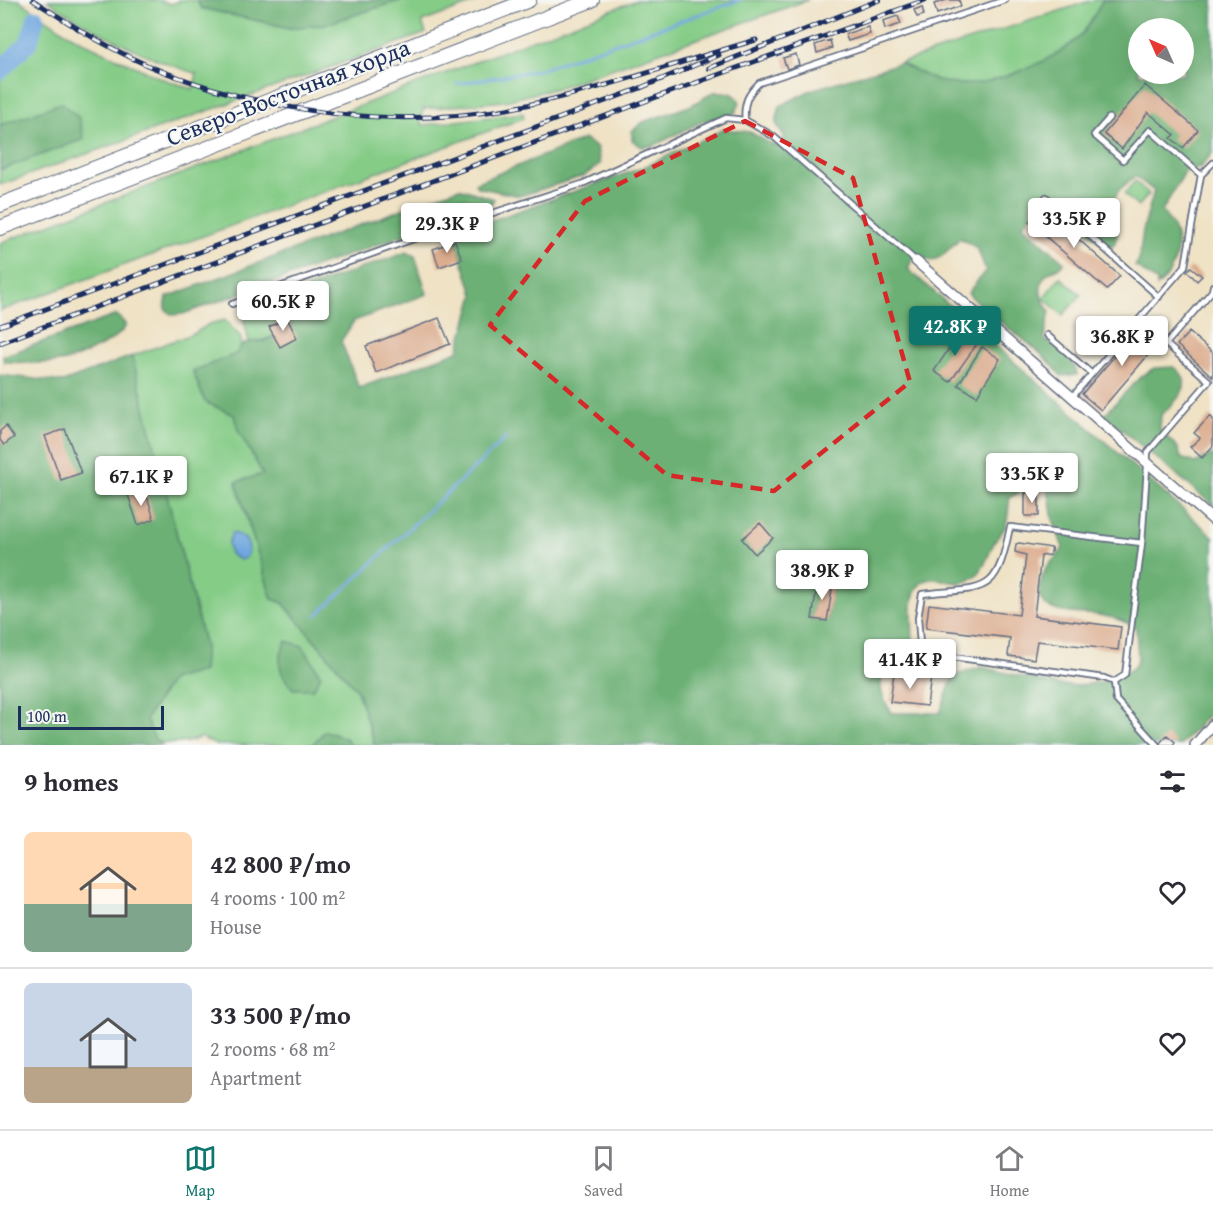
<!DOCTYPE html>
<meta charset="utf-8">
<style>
body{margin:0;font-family:"Gentium Book Plus",serif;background:#f2f2f3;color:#2b2b33;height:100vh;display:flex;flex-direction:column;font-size:22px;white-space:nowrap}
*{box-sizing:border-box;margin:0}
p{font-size:20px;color:#7c7c81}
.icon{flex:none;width:33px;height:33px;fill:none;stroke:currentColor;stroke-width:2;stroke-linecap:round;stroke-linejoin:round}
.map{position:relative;height:745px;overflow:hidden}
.details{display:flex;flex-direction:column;background:#fff;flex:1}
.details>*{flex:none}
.needle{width:39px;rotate:315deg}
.buttons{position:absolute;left:1128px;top:18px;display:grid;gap:12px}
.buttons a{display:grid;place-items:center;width:66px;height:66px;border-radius:50%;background:#fff;box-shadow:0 6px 24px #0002;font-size:30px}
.scale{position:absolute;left:18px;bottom:15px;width:146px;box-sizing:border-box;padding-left:6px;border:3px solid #1b2f5e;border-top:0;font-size:16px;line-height:21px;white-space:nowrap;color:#1b2f5e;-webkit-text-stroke:4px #f6f6f2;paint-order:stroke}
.price{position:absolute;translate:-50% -51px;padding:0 14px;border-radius:6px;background:#fff;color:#222;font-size:20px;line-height:39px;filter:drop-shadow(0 2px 3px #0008)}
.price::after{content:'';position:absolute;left:50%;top:36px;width:18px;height:14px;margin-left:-9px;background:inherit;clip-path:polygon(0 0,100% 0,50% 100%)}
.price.current{background:#0f766e;color:#fff}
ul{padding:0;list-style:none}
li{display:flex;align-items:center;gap:18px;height:150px;padding:0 24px}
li+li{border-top:2px solid #e1e1e2}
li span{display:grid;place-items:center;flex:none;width:168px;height:120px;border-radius:9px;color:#555}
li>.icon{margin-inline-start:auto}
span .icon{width:72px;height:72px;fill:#fffc;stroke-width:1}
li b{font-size:26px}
h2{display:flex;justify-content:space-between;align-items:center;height:72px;padding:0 24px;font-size:26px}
.tabs{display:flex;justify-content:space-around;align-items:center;height:84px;border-top:2px solid #e1e1e2;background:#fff;font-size:16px;color:#7c7c81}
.tabs a{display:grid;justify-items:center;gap:3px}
.tabs .current{color:#0f766e}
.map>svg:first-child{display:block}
.green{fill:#85cc87;stroke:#507e72;stroke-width:1.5}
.forest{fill:#6cb074;stroke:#447069;stroke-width:1.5;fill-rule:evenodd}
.water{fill:#71a7df;stroke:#466b9e;stroke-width:1.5}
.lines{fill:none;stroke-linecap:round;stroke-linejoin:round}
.stream{stroke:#71a7df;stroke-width:3}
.river{stroke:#71a7df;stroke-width:18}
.building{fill:#dcac8e}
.service-casing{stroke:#656e82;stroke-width:8}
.minor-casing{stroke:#656e82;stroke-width:12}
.primary-casing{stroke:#656e82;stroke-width:16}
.service{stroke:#fff;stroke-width:4.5}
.minor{stroke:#fff;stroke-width:9}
.primary{stroke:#fff;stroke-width:14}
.rail-casing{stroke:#1b2f5e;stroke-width:5}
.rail{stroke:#f6f6f2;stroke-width:3;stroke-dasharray:9;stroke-linecap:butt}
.marked{fill:none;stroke:#d62828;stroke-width:4.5;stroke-dasharray:12 8;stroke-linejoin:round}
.labels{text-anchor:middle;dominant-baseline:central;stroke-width:4.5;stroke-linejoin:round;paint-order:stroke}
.street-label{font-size:24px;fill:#1b2f5e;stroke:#f6f6f2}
</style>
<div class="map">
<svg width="1213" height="745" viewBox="0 0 1213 745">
<rect width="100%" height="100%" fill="#f6f6f2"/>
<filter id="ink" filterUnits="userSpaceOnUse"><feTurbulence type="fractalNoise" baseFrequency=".0167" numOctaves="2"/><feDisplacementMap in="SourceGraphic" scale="12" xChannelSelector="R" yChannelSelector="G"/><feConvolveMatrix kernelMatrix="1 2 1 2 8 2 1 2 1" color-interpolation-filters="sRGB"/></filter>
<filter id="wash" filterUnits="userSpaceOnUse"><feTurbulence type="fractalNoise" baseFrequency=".008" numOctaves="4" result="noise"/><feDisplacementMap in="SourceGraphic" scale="24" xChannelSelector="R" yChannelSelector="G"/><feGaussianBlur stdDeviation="1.35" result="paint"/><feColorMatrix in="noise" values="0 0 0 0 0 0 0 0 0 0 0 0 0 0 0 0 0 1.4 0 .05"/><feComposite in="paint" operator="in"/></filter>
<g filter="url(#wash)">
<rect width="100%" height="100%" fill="#efe2c5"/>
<!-- green -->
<path class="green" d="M0 0H19L67 33 91 46 160 78 193 89 197 74C143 57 93 31 47 0H159L171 4 178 2V0H197L201 8 290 28 326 24 401 0H482L422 22 426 33 0 185Z
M637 0H808L557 88 504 101 423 109 421 123 423 125 523 113 524 118 0 311V243Z
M1093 0H1103C1096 11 1090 26 1081 35 1055 61 992 87 955 84 935 82 917 71 900 63Z
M1135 181 1149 194 1138 207 1124 194Z
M1060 277 1081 295 1063 315 1043 298Z
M267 303 287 304 291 315C282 335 269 341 249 342L244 321 246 310Z
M225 320 240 336 242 345 236 354 193 372 205 402 234 414 238 430 263 474 236 483 272 599 283 603 357 690 375 745H349L347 739 325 731 312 745H216L201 737C190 743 167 745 156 741 151 736 149 726 146 719L171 680 202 670 205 647 132 356 195 333 209 324Z"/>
<!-- forest -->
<path class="forest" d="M197 0H401L326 24 290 28 201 8Z
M1103 0H1213V152L1201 167 1186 170 1162 211C1167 218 1175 227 1176 236 1180 255 1171 275 1157 287V282L1135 266 1139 260 1143 230 1154 191 1135 176 1119 190 1109 209C1116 223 1122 233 1112 247 1108 245 1103 244 1099 241 1082 230 1070 200 1048 198L1022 225 1064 262C1059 270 1053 269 1047 274 1036 284 1041 302 1050 311L1044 339C1055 345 1077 361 1077 375L1061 376C1035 341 997 325 968 293L986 270 977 248 960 238 942 256 932 261 914 255 908 269 1213 536V709L1181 745H375L357 690 283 603 272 599 236 482 263 474 238 430 234 415 205 402 193 371 236 354 242 345 249 342 264 341 277 335 285 328 291 315 287 304 302 299 306 288 407 252 415 256 427 294 354 321 341 341 359 388 458 351 474 295 455 241 467 229 644 167 724 129 750 132 775 146 785 138 776 123 780 106 811 90 900 63C917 71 935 82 955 84 991 87 1056 61 1081 35 1090 26 1096 11 1103 0ZM1138 28H1184V74H1138ZM1038 486 1048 489 1053 519 1063 548C1058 558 1048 562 1044 573 1027 611 1060 613 1087 614 1104 615 1122 619 1136 628L1138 658 1134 667 1116 679 1077 686 1058 685 981 667 953 676 940 713H892C882 699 875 683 887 669 932 671 901 613 917 588 930 569 949 587 965 582 984 575 986 559 994 543 998 537 1004 531 1006 524 1009 515 1008 506 1010 497L1028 488ZM819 580 833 583 827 621 812 619Z
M714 92C727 92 735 91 740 103L735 113 701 122 653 146 642 147 632 140V131L643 122 690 106Z
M61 103 79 118 84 139 0 170V125Z
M584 139 597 148 600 164 584 176 520 196 477 187 475 183Z
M459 188 494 199 491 204 183 314 172 315 165 309 167 297Z
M117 315 126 325C120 340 82 356 66 361 48 365 23 362 4 362L3 356Z
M132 356 205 647 203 671 171 680 146 719 155 740 162 745H0V375L63 382Z
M1174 367C1198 383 1175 403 1161 415L1160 430 1178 448 1181 458 1195 463 1213 454V505L1104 415 1140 377 1154 368Z
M286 641 303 646 321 676 313 689H293C278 673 276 661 286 641Z
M325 731 347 739 349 745H312Z"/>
<!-- water -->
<path class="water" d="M232 533C246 535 253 545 246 558L240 560 230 554 228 543Z"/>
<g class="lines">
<!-- stream -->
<path class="stream" d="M457 84 539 70 740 0
M317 615 506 438"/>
<!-- river -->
<path class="river" d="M0 71 29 42 36 18"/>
</g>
<g id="blocks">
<!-- building -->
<path class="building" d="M947 0H959L961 6 937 14 934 4Z
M922 7 924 15 917 17 914 10Z
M898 16 901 24 885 29 883 21Z
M868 27 870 34 848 41 845 34Z
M830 40 832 48 817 53 815 45Z
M796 54 799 65 787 69 783 58Z
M1145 85 1198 130 1183 148 1171 138 1175 135 1148 112 1122 149 1104 134Z
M1042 207 1120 276 1107 290 1029 222Z
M455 241 462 259 439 267 433 249Z
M1191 267 1202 276 1197 281 1187 271Z
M287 318 297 338 280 347 269 327Z
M439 318 450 344 376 373 366 346Z
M1142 324 1161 340 1101 410 1082 394Z
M960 332 977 344 950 382 934 371Z
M1189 332 1213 353V377L1177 345Z
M982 347 1000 359 977 396 958 385Z
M1210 416 1213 419V446L1202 458 1190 447 1200 438 1194 433Z
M6 426 14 437 4 445 0 440V431Z
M65 429 81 473 61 480 45 436Z
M145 490 154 519 138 525 128 495Z
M1039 492V516H1025V493Z
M760 523 773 538 755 554 742 539Z
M1019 543 1052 548 1050 555 1041 556 1034 616 1121 627 1118 650 1037 641 1034 659 1008 656 1010 638 926 628 929 604 1019 615 1026 555 1015 552 1016 544Z
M818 580 833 583 827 621 812 619Z
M894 673 931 677 927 706 890 702Z
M1167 735 1175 742 1173 745H1158Z"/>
</g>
</g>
<g filter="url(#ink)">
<use href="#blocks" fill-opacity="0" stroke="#656e82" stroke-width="1.5"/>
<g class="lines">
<!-- service casing -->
<g class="service-casing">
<path id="service" d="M1109 118 1094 135 1123 160 1150 130 1201 175
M745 120C743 103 748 94 759 83L1005 0
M1046 197 1159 297
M232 304 422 236 582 184 726 118 745 120 773 136 916 261
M1047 335 1092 374
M1072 397 1185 266 1201 175 1213 163
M1114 682 1104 678 931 654 920 644 918 618 922 594C987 587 996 597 1010 527L1142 543
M1157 745 1116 700 1114 682 1125 675 1142 543 1148 452 1209 381 1166 344 1212 291 1213 286"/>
</g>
<!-- minor casing -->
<g class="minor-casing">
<path id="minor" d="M916 261 1213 520
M1195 745 1213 724"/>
</g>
<!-- primary casing -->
<g class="primary-casing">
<path id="primary" d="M0 205 529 0
M0 228 592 0"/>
</g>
<!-- service -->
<use href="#service" class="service"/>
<!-- minor -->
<use href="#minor" class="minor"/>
<!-- primary -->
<use href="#primary" class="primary"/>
<!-- rail casing -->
<g class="rail-casing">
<path id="rail" d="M33 0C74 27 117 54 164 72 271 113 393 129 507 109 592 93 673 64 756 40
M709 68 879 0
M0 326 638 89 719 55
M0 343 643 102 925 0"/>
</g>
<!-- rail -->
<use href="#rail" class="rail"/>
</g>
</g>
<!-- marked area -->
<path class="marked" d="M745 121 853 178 910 382 774 491 667 475 490 325 585 201Z"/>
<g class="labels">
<!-- street labels -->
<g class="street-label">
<text transform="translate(288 92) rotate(-21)">Северо-Восточная хорда</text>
</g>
</g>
</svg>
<div class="buttons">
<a><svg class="needle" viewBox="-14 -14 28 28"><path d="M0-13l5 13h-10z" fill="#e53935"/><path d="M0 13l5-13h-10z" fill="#7c7c81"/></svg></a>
</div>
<div class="scale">100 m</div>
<b class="price" style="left:1074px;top:249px">33.5K ₽</b>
<b class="price" style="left:447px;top:254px">29.3K ₽</b>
<b class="price" style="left:283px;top:332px">60.5K ₽</b>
<b class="price current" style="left:955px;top:357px">42.8K ₽</b>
<b class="price" style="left:1122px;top:367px">36.8K ₽</b>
<b class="price" style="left:1032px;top:504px">33.5K ₽</b>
<b class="price" style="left:141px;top:507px">67.1K ₽</b>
<b class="price" style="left:822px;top:601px">38.9K ₽</b>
<b class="price" style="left:910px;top:690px">41.4K ₽</b>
</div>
<section class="details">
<h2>9 homes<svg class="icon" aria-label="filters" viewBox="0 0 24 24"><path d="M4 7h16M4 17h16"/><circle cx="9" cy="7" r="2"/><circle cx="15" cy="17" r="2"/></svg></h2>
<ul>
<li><span style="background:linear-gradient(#ffd9b3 60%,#7fa58c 0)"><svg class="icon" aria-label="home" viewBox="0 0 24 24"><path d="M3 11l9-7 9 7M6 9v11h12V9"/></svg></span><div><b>42 800 ₽/mo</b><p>4 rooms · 100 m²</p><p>House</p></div><svg class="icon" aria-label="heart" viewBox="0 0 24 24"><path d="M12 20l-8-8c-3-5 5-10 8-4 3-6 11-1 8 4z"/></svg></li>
<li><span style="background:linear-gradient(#c9d6e8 70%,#b9a48a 0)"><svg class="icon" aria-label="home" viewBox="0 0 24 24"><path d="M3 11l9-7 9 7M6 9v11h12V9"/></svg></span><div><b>33 500 ₽/mo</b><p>2 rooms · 68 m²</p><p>Apartment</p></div><svg class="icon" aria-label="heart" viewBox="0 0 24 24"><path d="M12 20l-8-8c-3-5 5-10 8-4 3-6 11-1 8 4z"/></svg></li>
</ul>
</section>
<nav class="tabs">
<a class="current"><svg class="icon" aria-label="map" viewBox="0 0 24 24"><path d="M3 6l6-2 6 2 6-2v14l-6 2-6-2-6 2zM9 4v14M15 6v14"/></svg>Map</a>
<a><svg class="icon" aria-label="saved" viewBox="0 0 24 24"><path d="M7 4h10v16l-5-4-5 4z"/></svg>Saved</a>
<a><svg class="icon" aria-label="home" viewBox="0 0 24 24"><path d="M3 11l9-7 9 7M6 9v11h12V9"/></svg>Home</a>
</nav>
